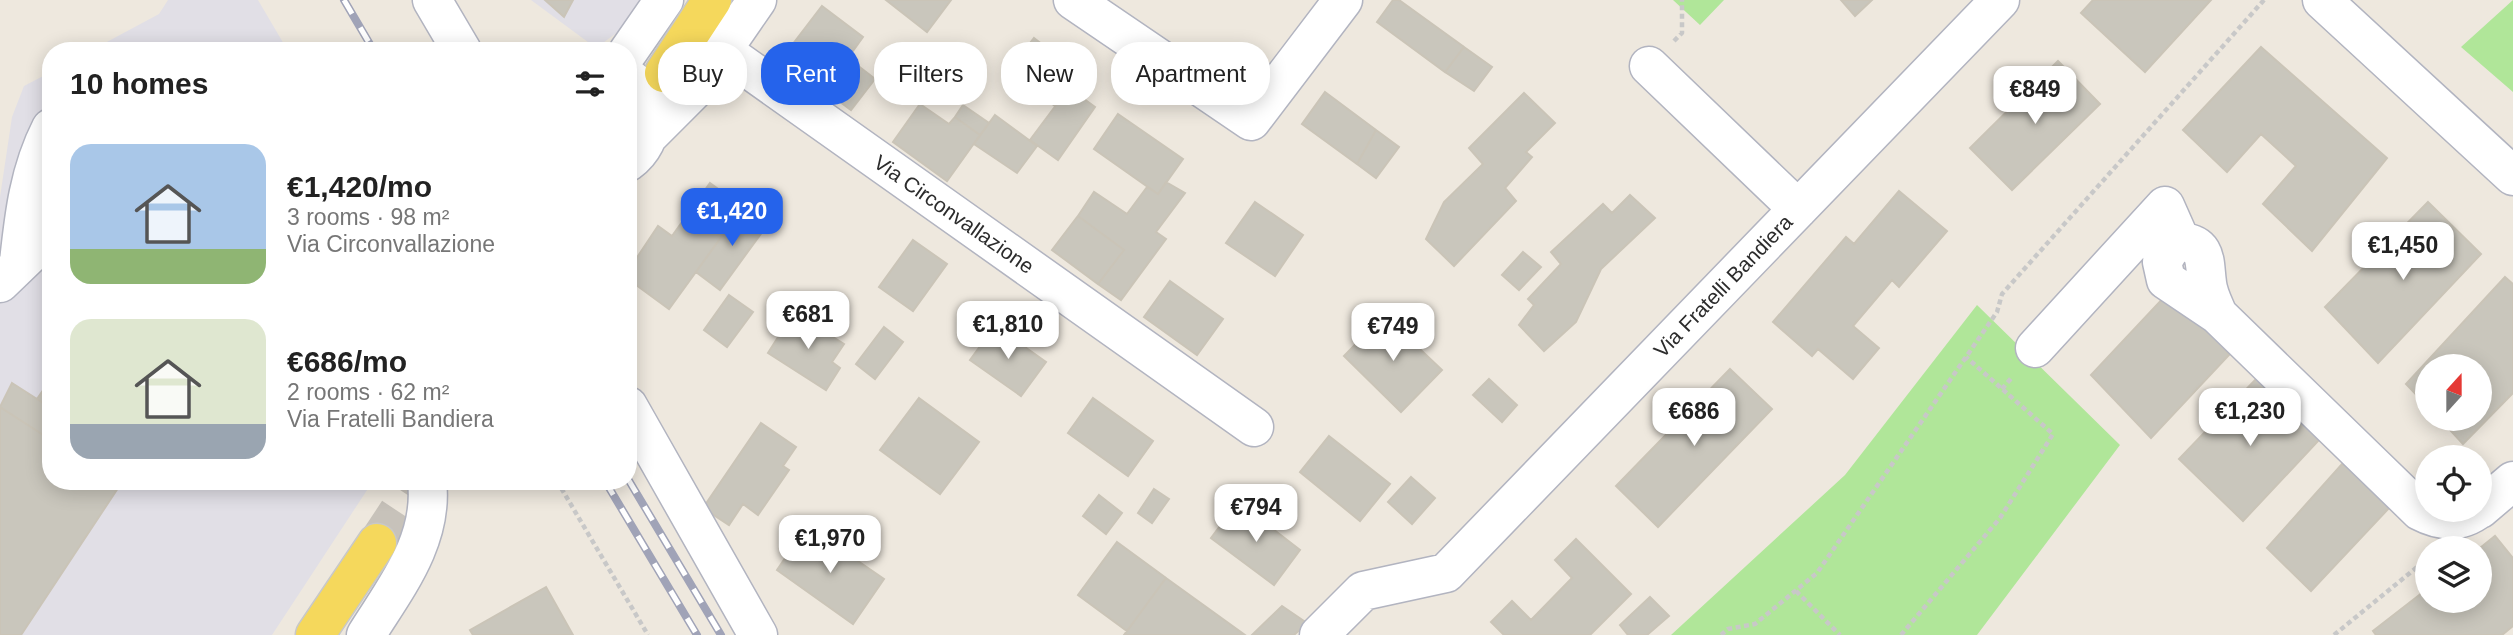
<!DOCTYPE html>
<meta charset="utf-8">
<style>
body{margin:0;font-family:Arial,sans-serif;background:#f6f6f6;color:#222;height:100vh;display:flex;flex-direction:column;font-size:26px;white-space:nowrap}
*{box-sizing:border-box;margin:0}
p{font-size:23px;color:#767676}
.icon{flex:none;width:38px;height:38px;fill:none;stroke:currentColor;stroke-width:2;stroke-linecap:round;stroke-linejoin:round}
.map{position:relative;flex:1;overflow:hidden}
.side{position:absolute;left:42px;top:42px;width:595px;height:448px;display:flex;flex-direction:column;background:#fff;border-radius:28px;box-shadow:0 4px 18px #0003}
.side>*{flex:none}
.top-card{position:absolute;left:658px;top:42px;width:665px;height:63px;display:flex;gap:14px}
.needle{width:46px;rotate:21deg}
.fabs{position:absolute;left:2415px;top:354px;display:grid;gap:14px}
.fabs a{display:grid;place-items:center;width:77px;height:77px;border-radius:50%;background:#fff;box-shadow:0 4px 18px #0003;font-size:35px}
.price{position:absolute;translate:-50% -60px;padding:0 16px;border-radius:14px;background:#fff;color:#222;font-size:23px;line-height:46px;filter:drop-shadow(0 2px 4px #0008)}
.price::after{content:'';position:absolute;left:50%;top:42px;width:21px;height:16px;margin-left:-10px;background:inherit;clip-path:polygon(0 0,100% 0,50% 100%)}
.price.active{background:#2563eb;color:#fff}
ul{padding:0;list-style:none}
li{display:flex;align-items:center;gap:21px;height:175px;padding:0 28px}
li span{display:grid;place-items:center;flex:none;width:196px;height:140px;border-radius:21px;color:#555}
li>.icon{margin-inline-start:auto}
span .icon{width:84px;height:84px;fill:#fffc;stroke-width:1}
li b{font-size:30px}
h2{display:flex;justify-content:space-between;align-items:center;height:84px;padding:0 28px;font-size:30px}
.chip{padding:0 24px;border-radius:28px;background:#fff;box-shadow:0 4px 18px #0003;font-size:24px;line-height:63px}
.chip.active{background:#2563eb;color:#fff}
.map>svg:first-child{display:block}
.industrial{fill:#e1dfe6}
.grass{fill:#b0e699}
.building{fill:#c9c6bc;stroke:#cac4b7;stroke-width:2}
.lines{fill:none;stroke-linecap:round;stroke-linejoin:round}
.major-tunnel{stroke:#c7c2ba;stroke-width:38;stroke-dasharray:38 19;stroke-linecap:butt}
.minor-casing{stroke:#b2b4c0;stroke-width:41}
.major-casing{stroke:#c8c8c8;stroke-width:41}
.path{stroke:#c8c8c8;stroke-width:4.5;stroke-dasharray:5 3.5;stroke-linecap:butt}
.minor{stroke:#fff;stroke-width:38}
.major{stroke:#f5d85c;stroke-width:38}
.rail-casing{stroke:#a0a3b7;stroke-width:8}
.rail{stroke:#fff;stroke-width:5;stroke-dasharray:16;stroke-linecap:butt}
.labels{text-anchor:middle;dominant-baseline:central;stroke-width:6;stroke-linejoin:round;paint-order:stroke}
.street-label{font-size:21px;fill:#2c2c2c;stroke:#fff}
</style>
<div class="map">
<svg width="2513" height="635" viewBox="0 0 2513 635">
<rect width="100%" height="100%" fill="#eee8de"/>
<!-- industrial -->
<path class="industrial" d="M168 0H258L288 51H90L159 14Z
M531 0H642L626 26 596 48Z
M51 72V481H373L272 635H0V197L12 117 24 86Z"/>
<!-- grass -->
<path class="grass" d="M1673 0H1724L1700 25Z
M2513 0V92L2461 47Z
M1977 305 2120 445 1977 635H1671L1845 475Z"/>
<!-- building -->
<path class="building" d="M545 0H573L564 17Z
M886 0H951L927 32Z
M1393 0H1399L1464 47 1445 72 1377 22Z
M1841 0H1872L1855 16Z
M2093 0H2211L2145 72 2081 13Z
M822 6 863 37 848 58 875 79 851 110 831 95 838 86 789 49Z
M1034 38 1080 74 1055 106 1009 70Z
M1464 47 1492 67 1474 91 1445 72Z
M2261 47 2387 158 2312 251 2263 204 2296 166 2261 134 2227 172 2183 130Z
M2058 61 2100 104 2012 190 1970 148Z
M1069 88 1095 107 1058 160 1030 140Z
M1325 92 1376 130 1357 164 1302 124Z
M1524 93 1555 123 1526 152 1532 157 1505 188 1516 201 1454 266 1426 239 1444 202 1483 164 1469 148Z
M920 104 949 124 955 117 980 135 947 181 893 142Z
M963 105 989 123 980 135 955 117Z
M1118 114 1183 159 1158 194 1094 149Z
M995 115 1037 146 1017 173 974 144Z
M1376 130 1399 147 1376 178 1357 164Z
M1166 182 1185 193 1156 232 1166 239 1121 300 1098 284 1124 250 1078 216 1094 192 1127 214 1147 187 1158 194Z
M710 183 743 207 669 309 628 279V271L658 226 672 236Z
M1899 191 1947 231 1899 287 1892 280 1853 326 1879 348 1853 379 1818 349 1812 356 1773 322 1846 237 1854 244Z
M1630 195 1655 218 1601 269 1576 322 1544 351 1519 325 1534 305 1528 299 1561 264 1551 252 1603 204 1612 213Z
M1255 202 1303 235 1275 276 1226 243Z
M2428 202 2481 254 2378 363 2325 307Z
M743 207 768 224 720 290 696 272Z
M1078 216 1124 250 1098 284 1052 250Z
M913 240 947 264 913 311 879 287Z
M1523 252 1541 267 1519 290 1502 275Z
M2505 277 2513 284V393L2463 444 2439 418H2480V366H2427V406L2406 384Z
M1170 281 1223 319 1197 355 1144 317Z
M2167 294 2203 320 2229 355 2151 438 2091 375Z
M729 295 753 312 727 347 704 330Z
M794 312 844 344 832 362 840 368 826 390 768 353Z
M1384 315 1442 370 1401 412 1344 356Z
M995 326 1046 362 1021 396 970 360Z
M884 327 903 342 875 379 856 364Z
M1730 369 1772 409 1658 527 1616 486Z
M51 379V408L37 399Z
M1489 379 1517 405 1502 422 1473 395Z
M2256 379 2293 404 2319 440 2243 521 2179 459Z
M12 383 51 408V440L0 407Z
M919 398 979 442 940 494 880 450Z
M1093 398 1153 441 1128 476 1068 433Z
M0 407 51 440V481H114L120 485 21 635H0Z
M761 423 796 447 783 466 789 470 758 515 743 504 729 525 703 508Z
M1329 436 1390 484 1360 521 1300 472Z
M2342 464 2371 482 2390 507 2311 591 2267 548Z
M1411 477 1435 498 1412 524 1388 502Z
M1154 489 1169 499 1152 523 1138 513Z
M1099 495 1122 513 1106 534 1083 516Z
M1238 502 1300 550 1274 585 1211 538Z
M807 526 884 579 853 624 777 570Z
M2495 536 2513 558V626L2502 635H2376L2373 631 2427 589V600H2480V548Z
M1576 539 1631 594 1590 635H1504L1491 622 1512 601 1531 620 1572 578 1555 560Z
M1117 542 1166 578 1127 631 1078 595Z
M1166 578 1245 635H1124Z
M546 587 573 635H473L470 630Z
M1650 597 1669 616 1647 635H1628L1620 625Z
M1282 606 1307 623 1294 635H1252Z"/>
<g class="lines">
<!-- major-tunnel -->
<path class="major-tunnel" d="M377 543 418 481"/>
<!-- minor casing -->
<g class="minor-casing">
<path id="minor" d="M432 0 462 51
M1073 0 1251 121 1343 0
M2322 0 2513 176
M722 50 1254 427
M628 52 664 0
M1649 66 1798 209
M628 77C657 99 658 140 628 162
M648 136 697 87 757 0
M2181 242C2208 244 2204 262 2207 283 2208 294 2214 305 2218 315L2166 280 2162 262 2171 247Z
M19 262C24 215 29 171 51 128
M0 283 51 234
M2218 315 2420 511C2439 521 2460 524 2479 509
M2035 348 2165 206 2181 242
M628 406 758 635
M2480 509 2513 481
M366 635C396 587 434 540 427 481
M1319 635 1363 591 1446 573 2000 0"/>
</g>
<!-- major casing -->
<g class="major-casing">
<path id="major" d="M664 73 712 0
M315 635 377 543"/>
</g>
<!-- path -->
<path class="path" d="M1674 41 1682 33V0
M2002 389 2013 376
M557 481 648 635
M1796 591 1840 635
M1721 635 1728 629 1755 624 1817 573 1997 312 2002 294 2264 0
M1901 635 2000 518 2053 434 1966 357
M2334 635 2427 559"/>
<!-- minor -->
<use href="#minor" class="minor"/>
<!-- major -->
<use href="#major" class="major"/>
<!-- rail casing -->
<g class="rail-casing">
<path id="rail" d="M344 0 374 51
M628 479 721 635
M605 481 697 635"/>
</g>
<!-- rail -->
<use href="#rail" class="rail"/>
</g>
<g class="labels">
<!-- street labels -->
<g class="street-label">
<text transform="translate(954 214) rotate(35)">Via Circonvallazione</text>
<text transform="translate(1723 286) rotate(-46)">Via Fratelli Bandiera</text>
</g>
</g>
</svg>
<div class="fabs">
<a><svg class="needle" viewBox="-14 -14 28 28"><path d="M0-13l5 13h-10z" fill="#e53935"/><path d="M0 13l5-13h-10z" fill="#767676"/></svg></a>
<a><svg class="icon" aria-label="locate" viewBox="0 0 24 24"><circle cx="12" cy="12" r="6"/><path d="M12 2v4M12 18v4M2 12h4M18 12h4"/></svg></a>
<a><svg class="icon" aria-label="layers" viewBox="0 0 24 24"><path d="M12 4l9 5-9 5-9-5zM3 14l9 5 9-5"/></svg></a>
</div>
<b class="price" style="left:2035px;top:126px">€849</b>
<b class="price active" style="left:732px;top:248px">€1,420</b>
<b class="price" style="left:2403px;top:282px">€1,450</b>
<b class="price" style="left:808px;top:351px">€681</b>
<b class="price" style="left:1008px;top:361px">€1,810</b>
<b class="price" style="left:1393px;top:363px">€749</b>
<b class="price" style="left:1694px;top:448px">€686</b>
<b class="price" style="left:2250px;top:448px">€1,230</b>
<b class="price" style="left:1256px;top:544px">€794</b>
<b class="price" style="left:830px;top:575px">€1,970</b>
<div class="top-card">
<a class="chip">Buy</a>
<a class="chip active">Rent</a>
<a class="chip">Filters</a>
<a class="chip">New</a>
<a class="chip">Apartment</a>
</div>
<section class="side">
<h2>10 homes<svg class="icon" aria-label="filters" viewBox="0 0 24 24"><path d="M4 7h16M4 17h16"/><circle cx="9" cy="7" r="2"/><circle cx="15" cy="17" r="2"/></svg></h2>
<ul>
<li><span style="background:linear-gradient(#a9c7e8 75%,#8fb573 0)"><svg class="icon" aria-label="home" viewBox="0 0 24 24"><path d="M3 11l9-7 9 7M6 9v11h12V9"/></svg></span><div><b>€1,420/mo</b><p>3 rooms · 98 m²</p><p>Via Circonvallazione</p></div></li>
<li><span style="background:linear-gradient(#dfe7d0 75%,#9aa5b1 0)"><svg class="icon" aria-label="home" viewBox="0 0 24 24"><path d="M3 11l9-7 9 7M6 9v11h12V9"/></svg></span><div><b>€686/mo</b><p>2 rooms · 62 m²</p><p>Via Fratelli Bandiera</p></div></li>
</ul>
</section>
</div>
